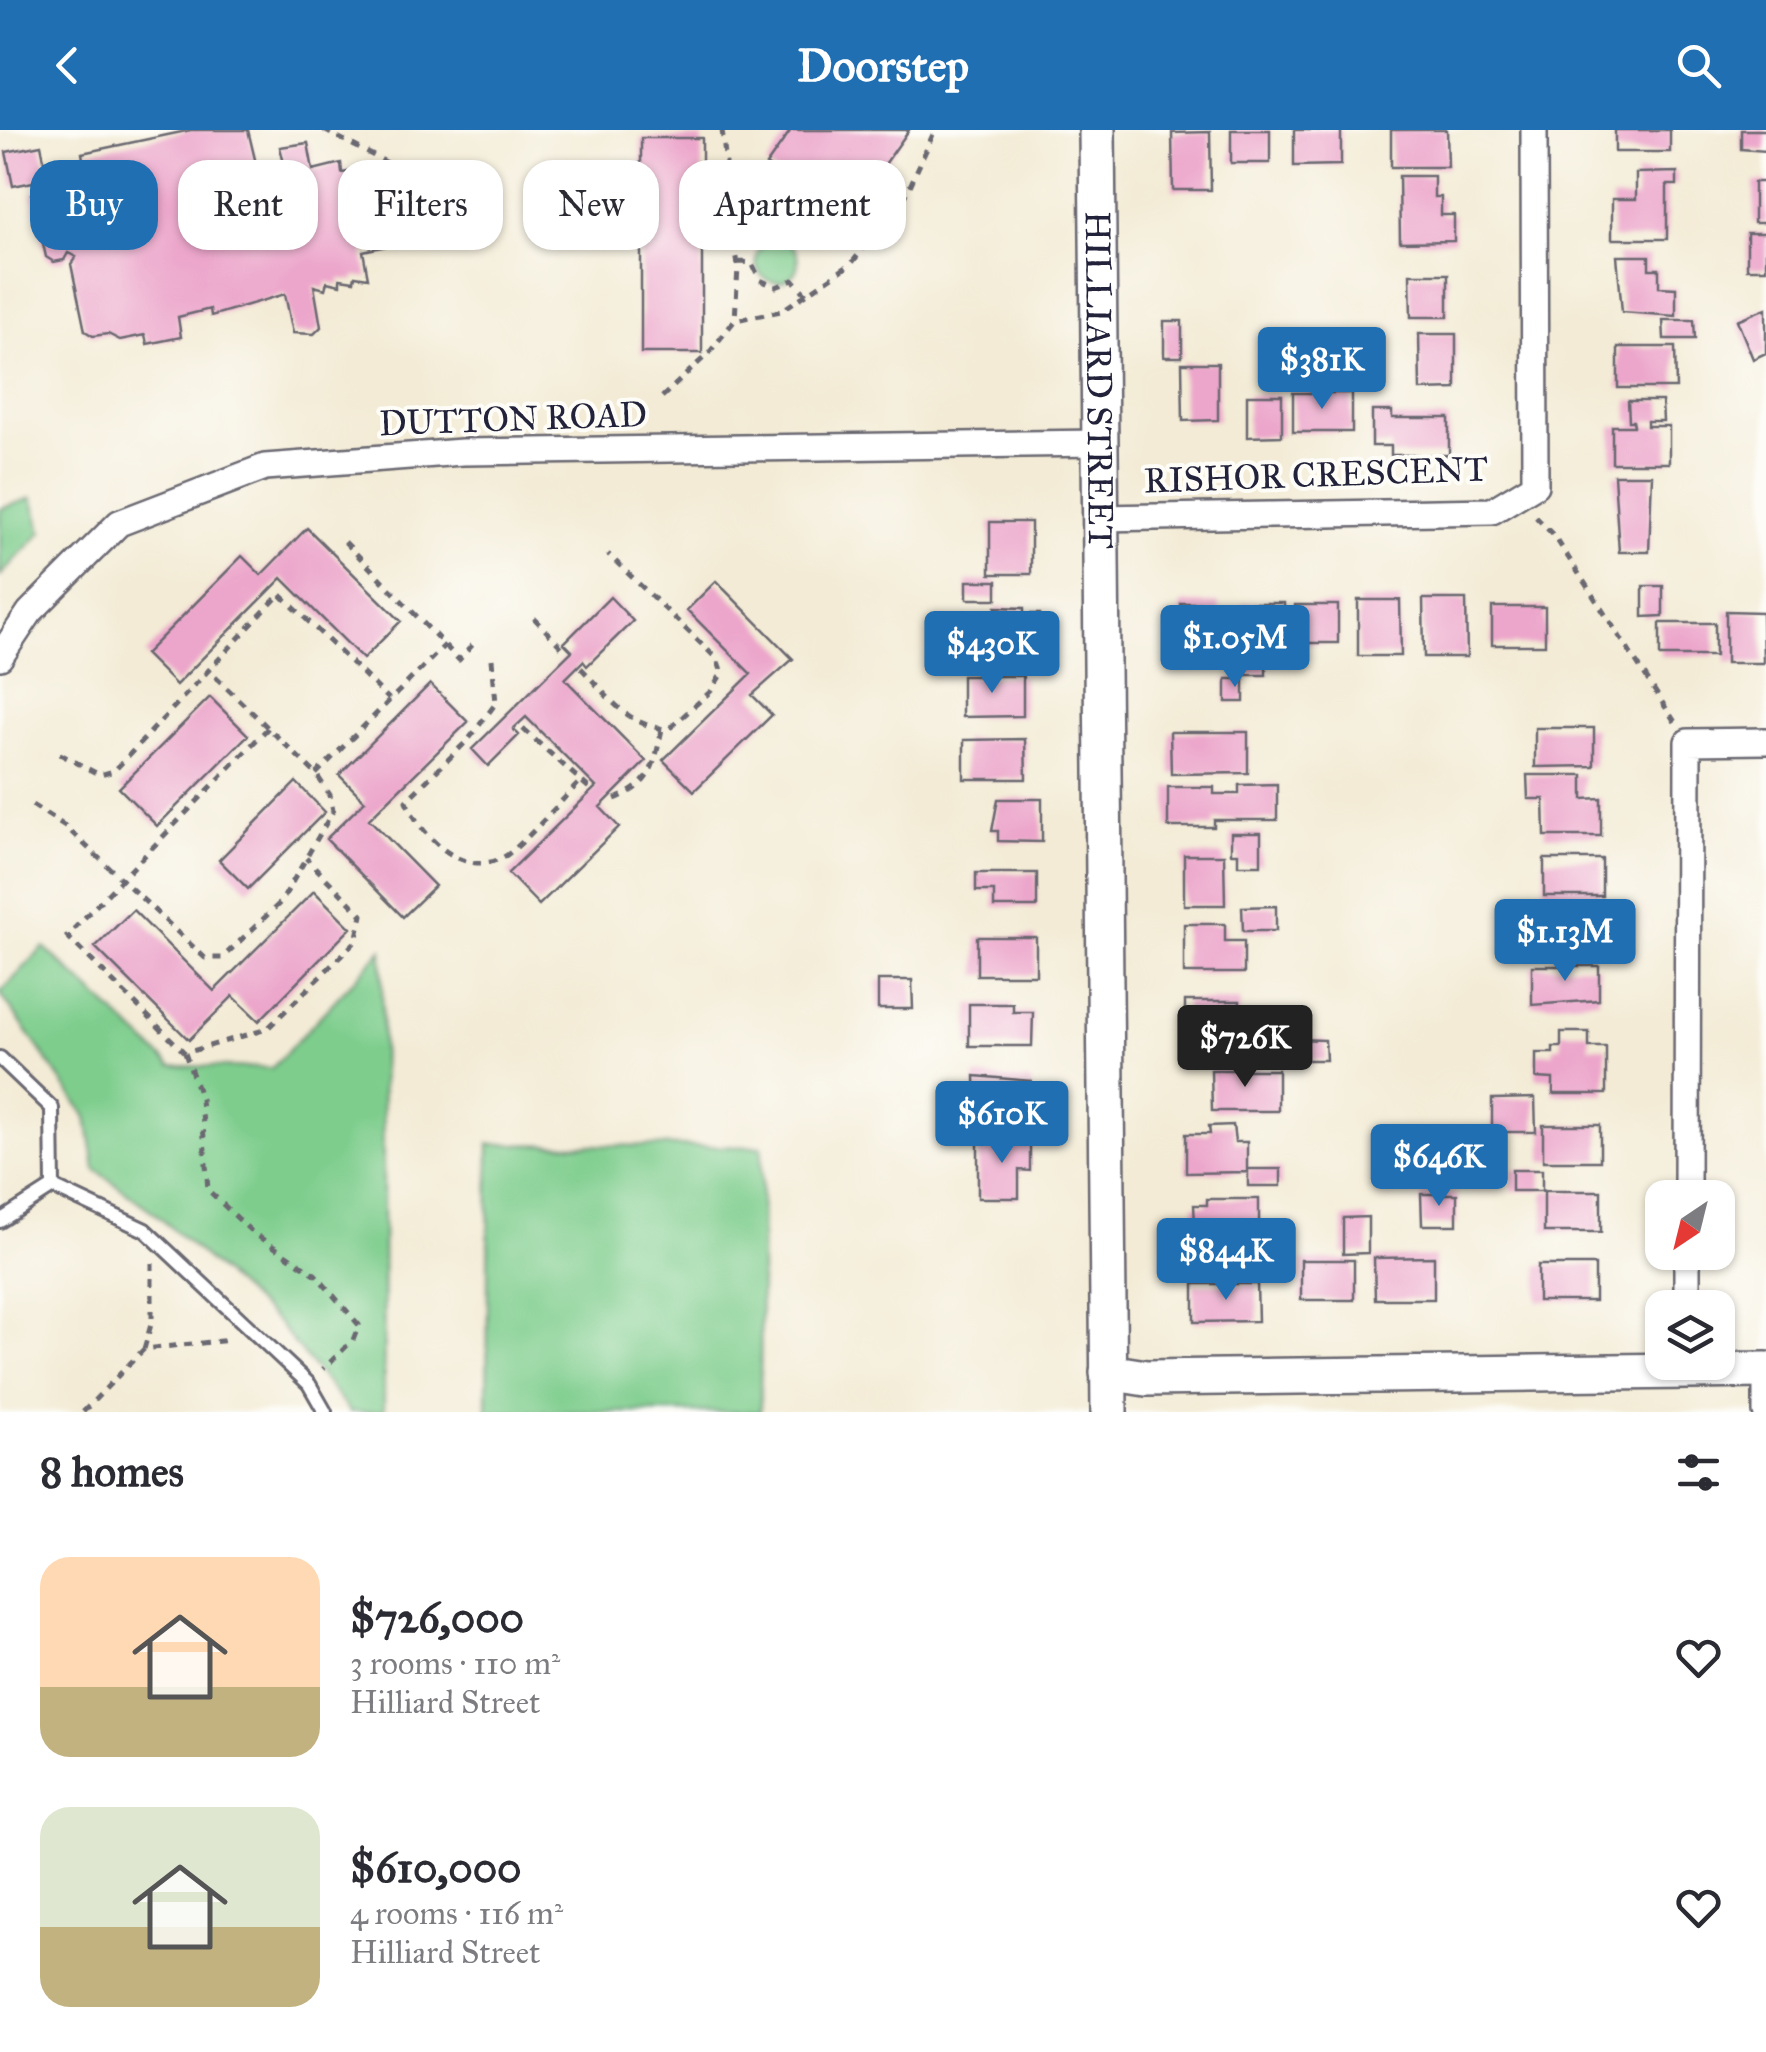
<!DOCTYPE html>
<meta charset="utf-8">
<style>
body{margin:0;font-family:"IM FELL Great Primer",serif;background:#f7f7f7;color:#2b2b33;height:100vh;display:flex;flex-direction:column;font-size:38px;white-space:nowrap}
*{box-sizing:border-box;margin:0}
p{font-size:32px;color:#7c7c81}
.icon{flex:none;width:55px;height:55px;fill:none;stroke:currentColor;stroke-width:2;stroke-linecap:round;stroke-linejoin:round}
.map{position:relative;height:1282px;overflow:hidden}
.drawer{display:flex;flex-direction:column;background:#fff;flex:1}
.drawer>*{flex:none}
.hud{position:absolute;left:30px;top:30px;width:1000px;height:90px;display:flex;gap:20px}
.needle{width:65px;rotate:215deg}
.tools{position:absolute;left:1645px;top:1050px;display:grid;gap:20px}
.tools a{display:grid;place-items:center;width:90px;height:90px;border-radius:20px;background:#fff;box-shadow:0 2px 8px #0004;font-size:50px}
.price{position:absolute;translate:-50% -85px;padding:0 22px;border-radius:10px;background:#1f6fb2;color:#fff;font-size:32px;line-height:65px;filter:drop-shadow(0 2px 5px #0008)}
.price::after{content:'';position:absolute;left:50%;top:60px;width:30px;height:22px;margin-left:-15px;background:inherit;clip-path:polygon(0 0,100% 0,50% 100%)}
.price.current{background:#222;color:#fff}
ul{padding:0;list-style:none}
li{display:flex;align-items:center;gap:30px;height:250px;padding:0 40px}
li span{display:grid;place-items:center;flex:none;width:280px;height:200px;border-radius:30px;color:#555}
li>.icon{margin-inline-start:auto}
span .icon{width:120px;height:120px;fill:#fffc;stroke-width:1}
li b{font-size:42px}
h2{display:flex;justify-content:space-between;align-items:center;height:120px;padding:0 40px;font-size:42px}
.tag{padding:0 35px;border-radius:30px;background:#fff;box-shadow:0 2px 8px #0004;font-size:35px;line-height:90px}
.tag.current{background:#1f6fb2;color:#fff}
header{display:flex;justify-content:space-between;align-items:center;height:130px;padding:0 40px;background:#1f6fb2;color:#fff;font-size:45px;font-weight:800}
.map>svg:first-child{display:block}
.green{fill:#7ecd8d;stroke:#507864;stroke-width:2.5}
.building{fill:#eca6cb}
.lines{fill:none;stroke-linecap:round;stroke-linejoin:round}
.lane-casing{stroke:#6b6871;stroke-width:18}
.street-casing{stroke:#6b6871;stroke-width:30}
.secondary-casing{stroke:#6b6871;stroke-width:40}
.path{stroke:#6b6871;stroke-width:5;stroke-dasharray:8 8;stroke-linecap:butt}
.lane{stroke:#fff;stroke-width:12}
.street{stroke:#fff;stroke-width:25}
.secondary{stroke:#fff;stroke-width:35}
.labels{text-anchor:middle;dominant-baseline:central;stroke-width:8;stroke-linejoin:round;paint-order:stroke}
.street-label{font-size:35px;fill:#22223b;stroke:#fdfcf7}
</style>
<header><svg class="icon" aria-label="back" viewBox="0 0 24 24"><path d="M15 5l-7 7 7 7"/></svg>Doorstep<svg class="icon" aria-label="search" viewBox="0 0 24 24"><circle cx="10" cy="10" r="6"/><path d="M15 15l6 6"/></svg></header>
<div class="map">
<svg width="1766" height="1282" viewBox="0 0 1766 1282">
<rect width="100%" height="100%" fill="#fdfcf7"/>
<filter id="ink" filterUnits="userSpaceOnUse"><feTurbulence type="fractalNoise" baseFrequency=".01" numOctaves="2"/><feDisplacementMap in="SourceGraphic" scale="20" xChannelSelector="R" yChannelSelector="G"/><feConvolveMatrix kernelMatrix="1 2 1 2 8 2 1 2 1" color-interpolation-filters="sRGB"/></filter>
<filter id="wash" filterUnits="userSpaceOnUse"><feTurbulence type="fractalNoise" baseFrequency=".0048" numOctaves="4" result="noise"/><feDisplacementMap in="SourceGraphic" scale="40" xChannelSelector="R" yChannelSelector="G"/><feGaussianBlur stdDeviation="2.25" result="paint"/><feColorMatrix in="noise" values="0 0 0 0 0 0 0 0 0 0 0 0 0 0 0 0 0 1.4 0 .05"/><feComposite in="paint" operator="in"/></filter>
<g filter="url(#wash)">
<rect width="100%" height="100%" fill="#f3ebd5"/>
<!-- green -->
<path class="green" d="M756 131a21 21 0 1 1 42 0a21 21 0 1 1-42 0Z
M32 368 42 402 0 446V379Z
M44 817 171 936 272 938 382 820 384 1282H350L277 1192 157 1085 95 1039 87 987 0 863Z
M489 1014 762 1017 760 1282H487Z"/>
<g id="blocks">
<!-- building -->
<path class="building" d="M191 0H248L264 67 291 62 280 17 308 13 313 40 341 33 342 43 371 38 375 51 394 45 396 60 414 55 417 69 435 65 440 85 410 91 415 110 363 121 368 148 355 146 354 151 340 149V155L327 152 325 159 314 156 321 197 314 204 293 203 285 164 211 186 210 179 178 187 181 207 147 214 145 205 120 210 108 204 93 206 85 201 71 134 76 127 68 123 64 130 54 132 46 127 32 64 87 52 82 23Z
M791 0H909L841 97 803 71 813 58 808 55 804 61 766 35Z
M1231 0H1270V33H1231Z
M1294 0H1341V35L1294 36Z
M1391 0H1447L1448 37H1391Z
M1615 0H1670V22H1615Z
M1741 0H1766V21L1741 19Z
M1210 2 1211 60H1173L1172 3Z
M641 8H702V223H641Z
M41 15 48 49 13 56 6 22Z
M1677 42V55H1667V109H1612V69H1636V43Z
M1399 46H1434V67H1441V85H1454V111L1400 112Z
M1754 52H1766V93H1754Z
M1747 103H1766V139H1747Z
M1617 126H1649V139H1659V157L1676 158V186L1622 182Z
M1410 144H1448V187H1411Z
M1766 178V223L1753 229 1737 190Z
M1663 190H1694L1695 209H1664Z
M1164 191H1182V227H1164Z
M1419 204H1456V259L1420 260Z
M1618 217H1675L1676 258H1618Z
M1182 233H1218V290L1183 291Z
M1293 263H1352V302H1293Z
M1247 265H1282V306L1247 307Z
M1628 271H1662L1663 291H1647V296H1669V333H1612V296H1634L1633 291H1629Z
M1372 281H1392V288H1449V325H1391V316H1372Z
M1614 345H1652L1649 422H1619Z
M990 392H1031V444H990Z
M307 398 401 491 363 529 282 448 176 555 145 524 242 426 261 445Z
M716 451 793 529 752 565 772 585 694 661 663 630 751 544 687 480Z
M967 451H997V469H967Z
M1643 456H1663V486L1643 487Z
M610 467 633 491 587 536 583 531 565 549 646 631 600 677 619 697 539 775 508 743 596 657 526 587 513 599 519 605 488 636 472 619 572 521 564 513Z
M1423 469H1466L1467 527H1424Z
M1358 470H1400L1401 526H1358Z
M1181 473H1219L1220 530H1182Z
M1243 473H1284L1285 529H1266V545H1244Z
M1295 475H1338V513H1295Z
M996 477 1024 478V484H1040V495H1048V520H1040V530H988V498L995 497Z
M1492 477H1545V515H1492Z
M1726 481 1762 482 1763 533H1726Z
M1660 493H1715V526H1660Z
M962 546H1023V586L962 587Z
M1226 549H1244V572H1226Z
M430 554 468 592 369 689 435 756 403 787 326 709 365 671 339 645Z
M210 567 248 605 157 696 119 658Z
M1535 598H1594V636L1535 637Z
M1170 602H1248V643L1171 644Z
M1025 609 1026 649H964V610Z
M1527 645H1583V669L1601 668V706H1545L1544 669H1528Z
M296 652 325 682 248 759 219 730Z
M1277 654V690H1214V697H1168V657H1214V664H1239V655Z
M998 669H1042V712L998 711V701H992Z
M1231 703H1261V735H1238V723H1231Z
M1184 725H1224L1225 775H1184Z
M1544 729H1602V766H1544Z
M976 743H1037V777H994V761H976Z
M314 761 351 798 259 891 233 866 189 910 95 817 133 780 214 861Z
M1276 776V801H1243L1242 777Z
M1597 780 1598 822H1542L1541 781Z
M1184 794H1225V811H1244V843H1184Z
M977 807H1036V845H977Z
M1532 836H1599V870L1532 875Z
M878 850H912L913 879H878Z
M1185 871H1240V909H1185Z
M969 874H1013V882H1033L1032 916H969Z
M1561 902H1589V917H1606V964H1553V949L1536 948V923H1553V917H1561Z
M1292 909 1325 910 1326 930H1293Z
M1211 940H1278V981H1212Z
M975 946 1031 951 1032 986H976Z
M1535 968 1536 1002H1492V969Z
M1233 995 1235 1012H1247V1042L1186 1043V1004H1210L1209 996Z
M1543 995H1600V1031H1543Z
M978 1007H1030V1041L1019 1040V1068H978Z
M1248 1039H1281V1056H1248Z
M1512 1040H1542V1061H1512Z
M1544 1061H1601V1102H1544Z
M1421 1064H1457V1095H1422Z
M1207 1069H1259V1097H1277V1124H1229V1105H1207V1093L1195 1094 1194 1075H1207Z
M1368 1087V1123L1343 1124V1088Z
M1434 1127V1169H1375L1374 1128Z
M1301 1130H1354V1170H1301Z
M1243 1132H1271V1149H1243Z
M1538 1135H1595V1171H1538Z
M1194 1154H1257L1258 1191 1194 1192Z"/>
</g>
</g>
<g filter="url(#ink)">
<use href="#blocks" fill-opacity="0" stroke="#6b6871" stroke-width="2.5"/>
<g class="lines">
<!-- lane casing -->
<g class="lane-casing">
<path id="lane" d="M0 928 52 978 53 1057
M53 1057 145 1100 309 1254 325 1282
M0 1091 53 1057"/>
</g>
<!-- street casing -->
<g class="street-casing">
<path id="street" d="M1100 388 1492 381 1535 355 1534 0
M0 527 30 482 119 393 265 337 462 322 1100 313
M1687 1068 1688 612 1766 611
M1687 1178V1122
M1766 1240V1282"/>
</g>
<!-- secondary casing -->
<g class="secondary-casing">
<g id="secondary">
<path id="s1" d="M1097 0 1109 1282"/>
<path d="M1108 1242 1146 1248 1766 1240"/>
</g>
</g>
<!-- path -->
<path class="path" d="M324 0 445 63 454 92
M722 0 738 137 735 190
M739 132 752 133 760 150 776 157 793 150 806 164
M662 267 709 223 735 190 781 181 851 134 906 65 935 0
M1536 387 1555 407 1675 592
M345 412 459 530 476 511
M534 488 566 522
M492 529 496 573 469 609 406 671C421 705 460 748 502 728 520 719 563 668 580 652
M581 538C609 567 627 597 669 599L711 561 722 543 717 529 608 424
M268 598 67 806 185 923 267 899 356 811 362 785 306 728
M523 599 589 658
M60 624 100 645 114 641 280 464 389 569
M316 644 445 515
M615 669C652 654 654 636 662 599
M32 675 65 696 205 828H222L281 772 333 681 330 665 316 644 207 539
M185 923 201 969 208 1060 253 1103 315 1144 359 1195 353 1210 323 1239
M144 1219 152 1191V1133
M83 1282 144 1219 230 1210"/>
<!-- lane -->
<use href="#lane" class="lane"/>
<!-- street -->
<use href="#street" class="street"/>
<!-- secondary -->
<use href="#secondary" class="secondary"/>
</g>
</g>
<g class="labels">
<!-- street labels -->
<g class="street-label">
<text stroke="none"><textPath href="#s1" startOffset="250">HILLIARD STREET</textPath></text>
<text transform="translate(513 289) rotate(-2)">DUTTON ROAD</text>
<text transform="translate(1316 345) rotate(-2)">RISHOR CRESCENT</text>
</g>
</g>
</svg>
<div class="tools">
<a><svg class="needle" viewBox="-14 -14 28 28"><path d="M0-13l5 13h-10z" fill="#e53935"/><path d="M0 13l5-13h-10z" fill="#7c7c81"/></svg></a>
<a><svg class="icon" aria-label="layers" viewBox="0 0 24 24"><path d="M12 4l9 5-9 5-9-5zM3 14l9 5 9-5"/></svg></a>
</div>
<b class="price" style="left:1322px;top:282px">$381K</b>
<b class="price" style="left:1235px;top:560px">$1.05M</b>
<b class="price" style="left:992px;top:566px">$430K</b>
<b class="price" style="left:1565px;top:854px">$1.13M</b>
<b class="price current" style="left:1245px;top:960px">$726K</b>
<b class="price" style="left:1002px;top:1036px">$610K</b>
<b class="price" style="left:1439px;top:1079px">$646K</b>
<b class="price" style="left:1226px;top:1173px">$844K</b>
<div class="hud">
<a class="tag current">Buy</a>
<a class="tag">Rent</a>
<a class="tag">Filters</a>
<a class="tag">New</a>
<a class="tag">Apartment</a>
</div>
</div>
<section class="drawer">
<h2>8 homes<svg class="icon" aria-label="filters" viewBox="0 0 24 24"><path d="M4 7h16M4 17h16"/><circle cx="9" cy="7" r="2"/><circle cx="15" cy="17" r="2"/></svg></h2>
<ul>
<li><span style="background:linear-gradient(#ffd9b3 65%,#c2b280 0)"><svg class="icon" aria-label="home" viewBox="0 0 24 24"><path d="M3 11l9-7 9 7M6 9v11h12V9"/></svg></span><div><b>$726,000</b><p>3 rooms · 110 m²</p><p>Hilliard Street</p></div><svg class="icon" aria-label="heart" viewBox="0 0 24 24"><path d="M12 20l-8-8c-3-5 5-10 8-4 3-6 11-1 8 4z"/></svg></li>
<li><span style="background:linear-gradient(#dfe7d0 60%,#c2b280 0)"><svg class="icon" aria-label="home" viewBox="0 0 24 24"><path d="M3 11l9-7 9 7M6 9v11h12V9"/></svg></span><div><b>$610,000</b><p>4 rooms · 116 m²</p><p>Hilliard Street</p></div><svg class="icon" aria-label="heart" viewBox="0 0 24 24"><path d="M12 20l-8-8c-3-5 5-10 8-4 3-6 11-1 8 4z"/></svg></li>
</ul>
</section>
